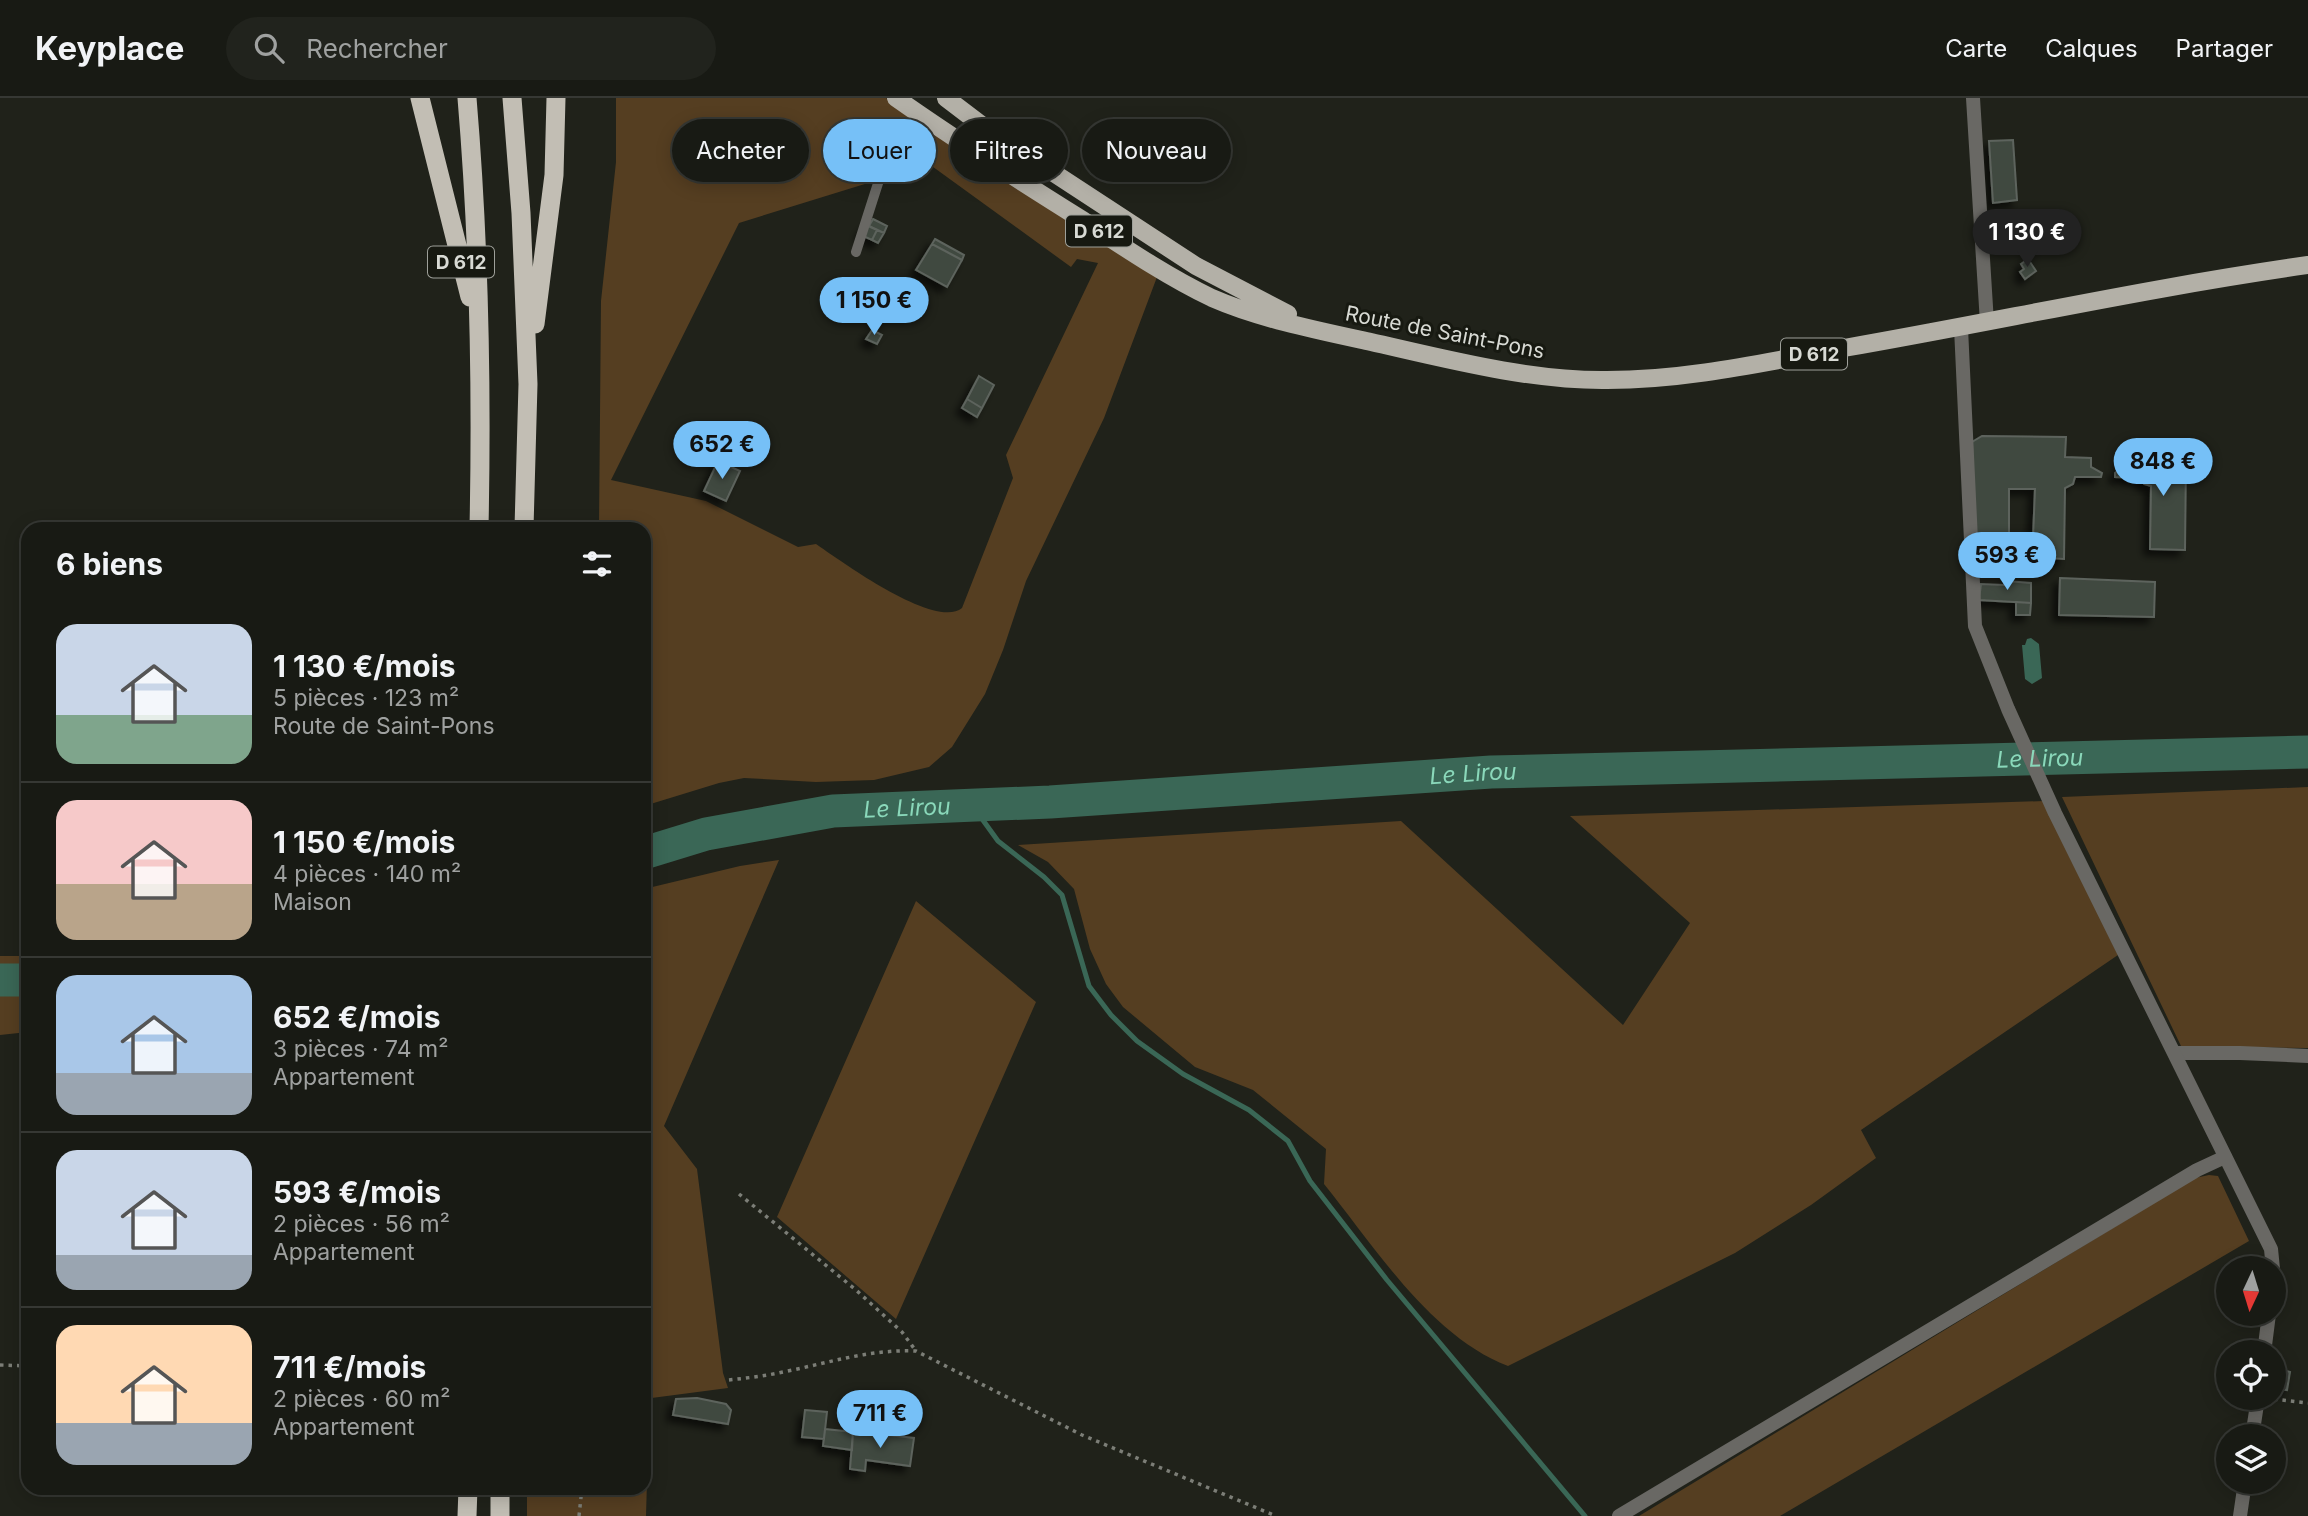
<!DOCTYPE html>
<html lang="fr">
<meta charset="utf-8">
<style>
body{margin:0;font-family:Inter,sans-serif;background:#21231d;color:#f1f3f6;height:100vh;display:flex;flex-direction:column;font-size:26px;white-space:nowrap}
*{box-sizing:border-box;margin:0}
p{font-size:23px;color:#9fa1a0}
.icon{flex:none;width:38px;height:38px;fill:none;stroke:currentColor;stroke-width:2;stroke-linecap:round;stroke-linejoin:round}
.map{position:relative;flex:1;overflow:hidden}
.side{position:absolute;left:21px;top:424px;width:630px;height:973px;display:flex;flex-direction:column;background:#181a14;border-radius:21px;box-shadow:0 4px 18px #0003,0 0 0 2px #363834}
.side>*{flex:none}
.guide{position:absolute;left:672px;top:21px;width:665px;height:63px;display:flex;gap:14px}
.needle{width:46px;rotate:184deg}
.tools{position:absolute;left:2216px;top:1158px;display:grid;gap:14px}
.tools a{display:grid;place-items:center;width:70px;height:70px;border-radius:50%;background:#181a14;box-shadow:0 4px 18px #0003,0 0 0 2px #363834;font-size:35px}
.price{position:absolute;translate:-50% -60px;padding:0 16px;border-radius:24px;background:#76c0f7;color:#111;font-size:23px;line-height:46px;filter:drop-shadow(0 2px 4px #0008)}
.price::after{content:'';position:absolute;left:50%;top:42px;width:21px;height:16px;margin-left:-10px;background:inherit;clip-path:polygon(0 0,100% 0,50% 100%)}
.price.current{background:#222;color:#fff}
ul{padding:0;list-style:none}
li{display:flex;align-items:center;gap:21px;height:175px;padding:0 35px}
li+li{border-top:2px solid #363834}
li span{display:grid;place-items:center;flex:none;width:196px;height:140px;border-radius:21px;color:#555}
li>.icon{margin-inline-start:auto}
span .icon{width:84px;height:84px;fill:#fffc;stroke-width:1}
li b{font-size:30px}
h2{display:flex;justify-content:space-between;align-items:center;height:84px;padding:0 35px;font-size:30px}
.pill{padding:0 24px;border-radius:32px;background:#181a14;box-shadow:0 4px 18px #0003,0 0 0 2px #363834;font-size:24px;line-height:63px}
.pill.current{background:#76c0f7;color:#111}
header{display:flex;align-items:center;gap:42px;box-sizing:border-box;height:98px;padding:0 35px;background:#181a14;border-bottom:2px solid #363834}
header strong{font-size:33px}
nav{display:flex;gap:38px;margin-inline-start:auto;font-size:24px}
.search{width:490px;height:63px;background:#21231d;display:flex;align-items:center;gap:18px;box-sizing:border-box;padding:0 24px;border-radius:38px;color:#9fa1a0;font-size:26px}
.map>svg:first-child{display:block}
.green{fill:#553e21;fill-rule:evenodd}
.water{fill:#3a6756}
.lines{fill:none;stroke-linecap:round;stroke-linejoin:round}
.stream{stroke:#3a6756;stroke-width:5}
.river{stroke:#3a6756;stroke-width:33}
.building{fill:#414840;stroke:#5d645d;stroke-width:2;filter:url(#shadow)}
.path{stroke:#7c7e77;stroke-width:3.5;stroke-dasharray:3.5 5;stroke-linecap:butt}
.service{stroke:#696864;stroke-width:10}
.minor{stroke:#696864;stroke-width:14}
.tertiary{stroke:#696864;stroke-width:14}
.primary{stroke:#b3b0a7;stroke-width:18}
.trunk{stroke:#c2beb4;stroke-width:19}
.labels{text-anchor:middle;dominant-baseline:central;stroke-width:6;stroke-linejoin:round;paint-order:stroke}
.shield{fill:#171911;stroke:#9ea09a;stroke-width:2}
.shield-label{font-size:19px;font-weight:bold;fill:#d8dad4}
.street-label{font-size:21px;fill:#d8dad4;stroke:#171911}
.water-label{font-size:23px;font-style:italic;fill:#8ad8ba;stroke:#171911}
</style>
<header>
<strong>Keyplace</strong>
<div class="search"><svg class="icon" aria-label="search" viewBox="0 0 24 24"><circle cx="10" cy="10" r="6"/><path d="M15 15l6 6"/></svg>Rechercher</div>
<nav><a>Carte</a><a>Calques</a><a>Partager</a></nav>
</header>
<div class="map">
<svg width="2308" height="1418" viewBox="0 0 2308 1418">
<defs>
<filter id="shadow"><feDropShadow dx="-6" dy="6" stdDeviation="3.5" flood-color="#0009"/></filter>
</defs>
<rect width="100%" height="100%" fill="#20221a"/>
<!-- green -->
<path class="green" d="M616 0H886L1157 179 1104 320 1026 483 1003 552 985 596 952 649 929 669 874 682 816 684 744 680 719 685 644 708V430H599L601 203 616 64ZM900 45 1071 169 1077 161 1098 165 1006 357 1013 380 962 510C935 532 841 463 816 446L798 449 706 403 611 382 739 125 881 81Z
M2308 689V950L2181 948 2062 699Z
M2044 703 2118 857 1861 1032 1876 1060 1811 1107 1735 1155 1508 1268C1430 1238 1375 1149 1324 1086L1326 1051 1253 992 1195 969 1123 909 1106 886 1090 851 1074 791 1048 764 1018 747 1401 723 1623 927 1690 825 1570 718Z
M779 762 664 1028 697 1071 723 1275 728 1290 644 1301V791L740 768Z
M916 803 1036 904 896 1221 777 1119Z
M0 858H28V874H0Z
M28 891V934L0 937V892Z
M2209 1077 2218 1078 2249 1143 1780 1418H1639L2195 1080Z
M644 1310 649 1312 646 1418H527V1390H644Z"/>
<!-- water -->
<path class="water" d="M2031 540 2039 546 2042 580 2032 586 2025 581 2022 547H2025L2027 541Z"/>
<g class="lines">
<!-- stream -->
<path class="stream" d="M972 707 998 743 1044 779 1062 797 1089 888 1111 917 1137 943 1183 976 1249 1012 1288 1043 1310 1083 1387 1182 1585 1418"/>
<!-- river -->
<g class="river">
<path id="s1" d="M644 755 706 736 833 713 1050 704 1491 674 2308 654"/>
<path d="M0 882H28"/>
</g>
</g>
<!-- building -->
<path class="building" d="M2013 42 2017 102 1993 105 1989 43Z
M1152 46 1164 52 1158 65 1145 59Z
M873 121 887 128 884 135 869 128Z
M866 127 877 132 872 142 861 137Z
M877 132 884 135 878 145 872 142Z
M935 141 964 157 962 162 932 146Z
M932 146 962 162 947 189 916 172Z
M2028 161 2036 173 2025 181 2020 174 2024 171 2021 166Z
M872 232 882 237 877 246 866 241Z
M979 278 994 287 982 310 967 301Z
M967 301 982 310 977 319 962 310Z
M1982 338 2066 339 2065 359 2091 360V369L2102 375 2101 379H2075L2073 386 2065 390 2064 461 2049 460V467L2032 465 2035 391H2009V440H2017V459H2011L2010 455 1975 452 1972 344Z
M2126 360 2186 361 2185 452 2150 451 2151 388 2144 386 2141 380 2115 379V375L2123 369Z
M718 363 740 373 726 403 704 393Z
M2060 480 2155 484 2154 519 2059 517Z
M2006 483 2031 485V505L1979 502 1981 486 2004 487Z
M2016 504 2031 505 2030 517H2016Z
M2283 1272 2290 1274 2287 1292 2280 1291Z
M697 1300 726 1306 731 1312 728 1326 673 1317 676 1301Z
M805 1312 827 1314 824 1341 802 1339Z
M825 1331 853 1334 852 1352 823 1348Z
M853 1333 914 1340 910 1368 866 1362 865 1373 850 1371Z"/>
<g class="lines">
<!-- path -->
<path class="path" d="M739 1096 856 1192 902 1234 916 1253
M0 1267 28 1268
M729 1282C747 1280 765 1278 783 1274 828 1265 870 1251 916 1253L1082 1337 1276 1418
M2274 1301 2308 1305
M579 1418 582 1390"/>
<!-- service -->
<path class="service" d="M856 154 881 76 922 18"/>
<!-- minor -->
<path class="minor" d="M1973 0 1987 225
M2175 955H2240L2308 958
M1619 1418 2197 1072 2225 1059"/>
<!-- tertiary -->
<path class="tertiary" d="M1961 230 1975 528 2008 611 2055 715 2271 1151 2273 1171
M2264 1255 2269 1216
M2252 1339 2258 1300
M2240 1418 2245 1384"/>
<!-- primary -->
<path class="primary" d="M896 0C957 43 1020 83 1084 123 1125 150 1168 179 1212 200 1260 221 1320 233 1371 244 1446 261 1530 283 1607 282 1687 282 1766 264 1844 250 1999 223 2152 189 2308 167
M946 0 988 32 1196 168 1288 216"/>
<!-- trunk -->
<path class="trunk" d="M420 0 470 199
M467 0C479 143 482 287 479 430
M512 0 521 115 528 286 524 430
M535 226 554 77 556 0
M467 1418 468 1390
M500 1418V1390"/>
</g>
<g class="labels">
<!-- shield labels -->
<g class="shield">
<rect x="1066" y="117.5" width="66" height="31" rx="5"/>
<rect x="428" y="148.5" width="66" height="31" rx="5"/>
<rect x="1781" y="240.5" width="66" height="31" rx="5"/>
</g>
<g class="shield-label">
<text x="1099" y="133">D 612</text>
<text x="461" y="164">D 612</text>
<text x="1814" y="256">D 612</text>
</g>
<!-- street labels -->
<g class="street-label">
<text transform="translate(1445 234) rotate(11)">Route de Saint-Pons</text>
</g>
<!-- water labels -->
<g class="water-label">
<text stroke="none"><textPath href="#s1" startOffset="1402">Le Lirou</textPath></text>
<text stroke="none"><textPath href="#s1" startOffset="835">Le Lirou</textPath></text>
<text stroke="none"><textPath href="#s1" startOffset="268">Le Lirou</textPath></text>
</g>
</g>
</svg>
<div class="tools">
<a><svg class="needle" viewBox="-14 -14 28 28"><path d="M0-13l5 13h-10z" fill="#e53935"/><path d="M0 13l5-13h-10z" fill="#9fa1a0"/></svg></a>
<a><svg class="icon" aria-label="locate" viewBox="0 0 24 24"><circle cx="12" cy="12" r="6"/><path d="M12 2v4M12 18v4M2 12h4M18 12h4"/></svg></a>
<a><svg class="icon" aria-label="layers" viewBox="0 0 24 24"><path d="M12 4l9 5-9 5-9-5zM3 14l9 5 9-5"/></svg></a>
</div>
<b class="price current" style="left:2027px;top:171px">1 130 €</b>
<b class="price" style="left:874px;top:239px">1 150 €</b>
<b class="price" style="left:722px;top:383px">652 €</b>
<b class="price" style="left:2163px;top:400px">848 €</b>
<b class="price" style="left:2007px;top:494px">593 €</b>
<b class="price" style="left:880px;top:1352px">711 €</b>
<div class="guide">
<a class="pill">Acheter</a>
<a class="pill current">Louer</a>
<a class="pill">Filtres</a>
<a class="pill">Nouveau</a>
</div>
<section class="side">
<h2>6 biens<svg class="icon" aria-label="filters" viewBox="0 0 24 24"><path d="M4 7h16M4 17h16"/><circle cx="9" cy="7" r="2"/><circle cx="15" cy="17" r="2"/></svg></h2>
<ul>
<li><span style="background:linear-gradient(#c9d6e8 65%,#7fa58c 0)"><svg class="icon" aria-label="home" viewBox="0 0 24 24"><path d="M3 11l9-7 9 7M6 9v11h12V9"/></svg></span><div><b>1 130 €/mois</b><p>5 pièces · 123 m²</p><p>Route de Saint-Pons</p></div></li>
<li><span style="background:linear-gradient(#f6c9c9 60%,#b9a48a 0)"><svg class="icon" aria-label="home" viewBox="0 0 24 24"><path d="M3 11l9-7 9 7M6 9v11h12V9"/></svg></span><div><b>1 150 €/mois</b><p>4 pièces · 140 m²</p><p>Maison</p></div></li>
<li><span style="background:linear-gradient(#a9c7e8 70%,#9aa5b1 0)"><svg class="icon" aria-label="home" viewBox="0 0 24 24"><path d="M3 11l9-7 9 7M6 9v11h12V9"/></svg></span><div><b>652 €/mois</b><p>3 pièces · 74 m²</p><p>Appartement</p></div></li>
<li><span style="background:linear-gradient(#c9d6e8 75%,#9aa5b1 0)"><svg class="icon" aria-label="home" viewBox="0 0 24 24"><path d="M3 11l9-7 9 7M6 9v11h12V9"/></svg></span><div><b>593 €/mois</b><p>2 pièces · 56 m²</p><p>Appartement</p></div></li>
<li><span style="background:linear-gradient(#ffd9b3 70%,#9aa5b1 0)"><svg class="icon" aria-label="home" viewBox="0 0 24 24"><path d="M3 11l9-7 9 7M6 9v11h12V9"/></svg></span><div><b>711 €/mois</b><p>2 pièces · 60 m²</p><p>Appartement</p></div></li>
</ul>
</section>
</div>
